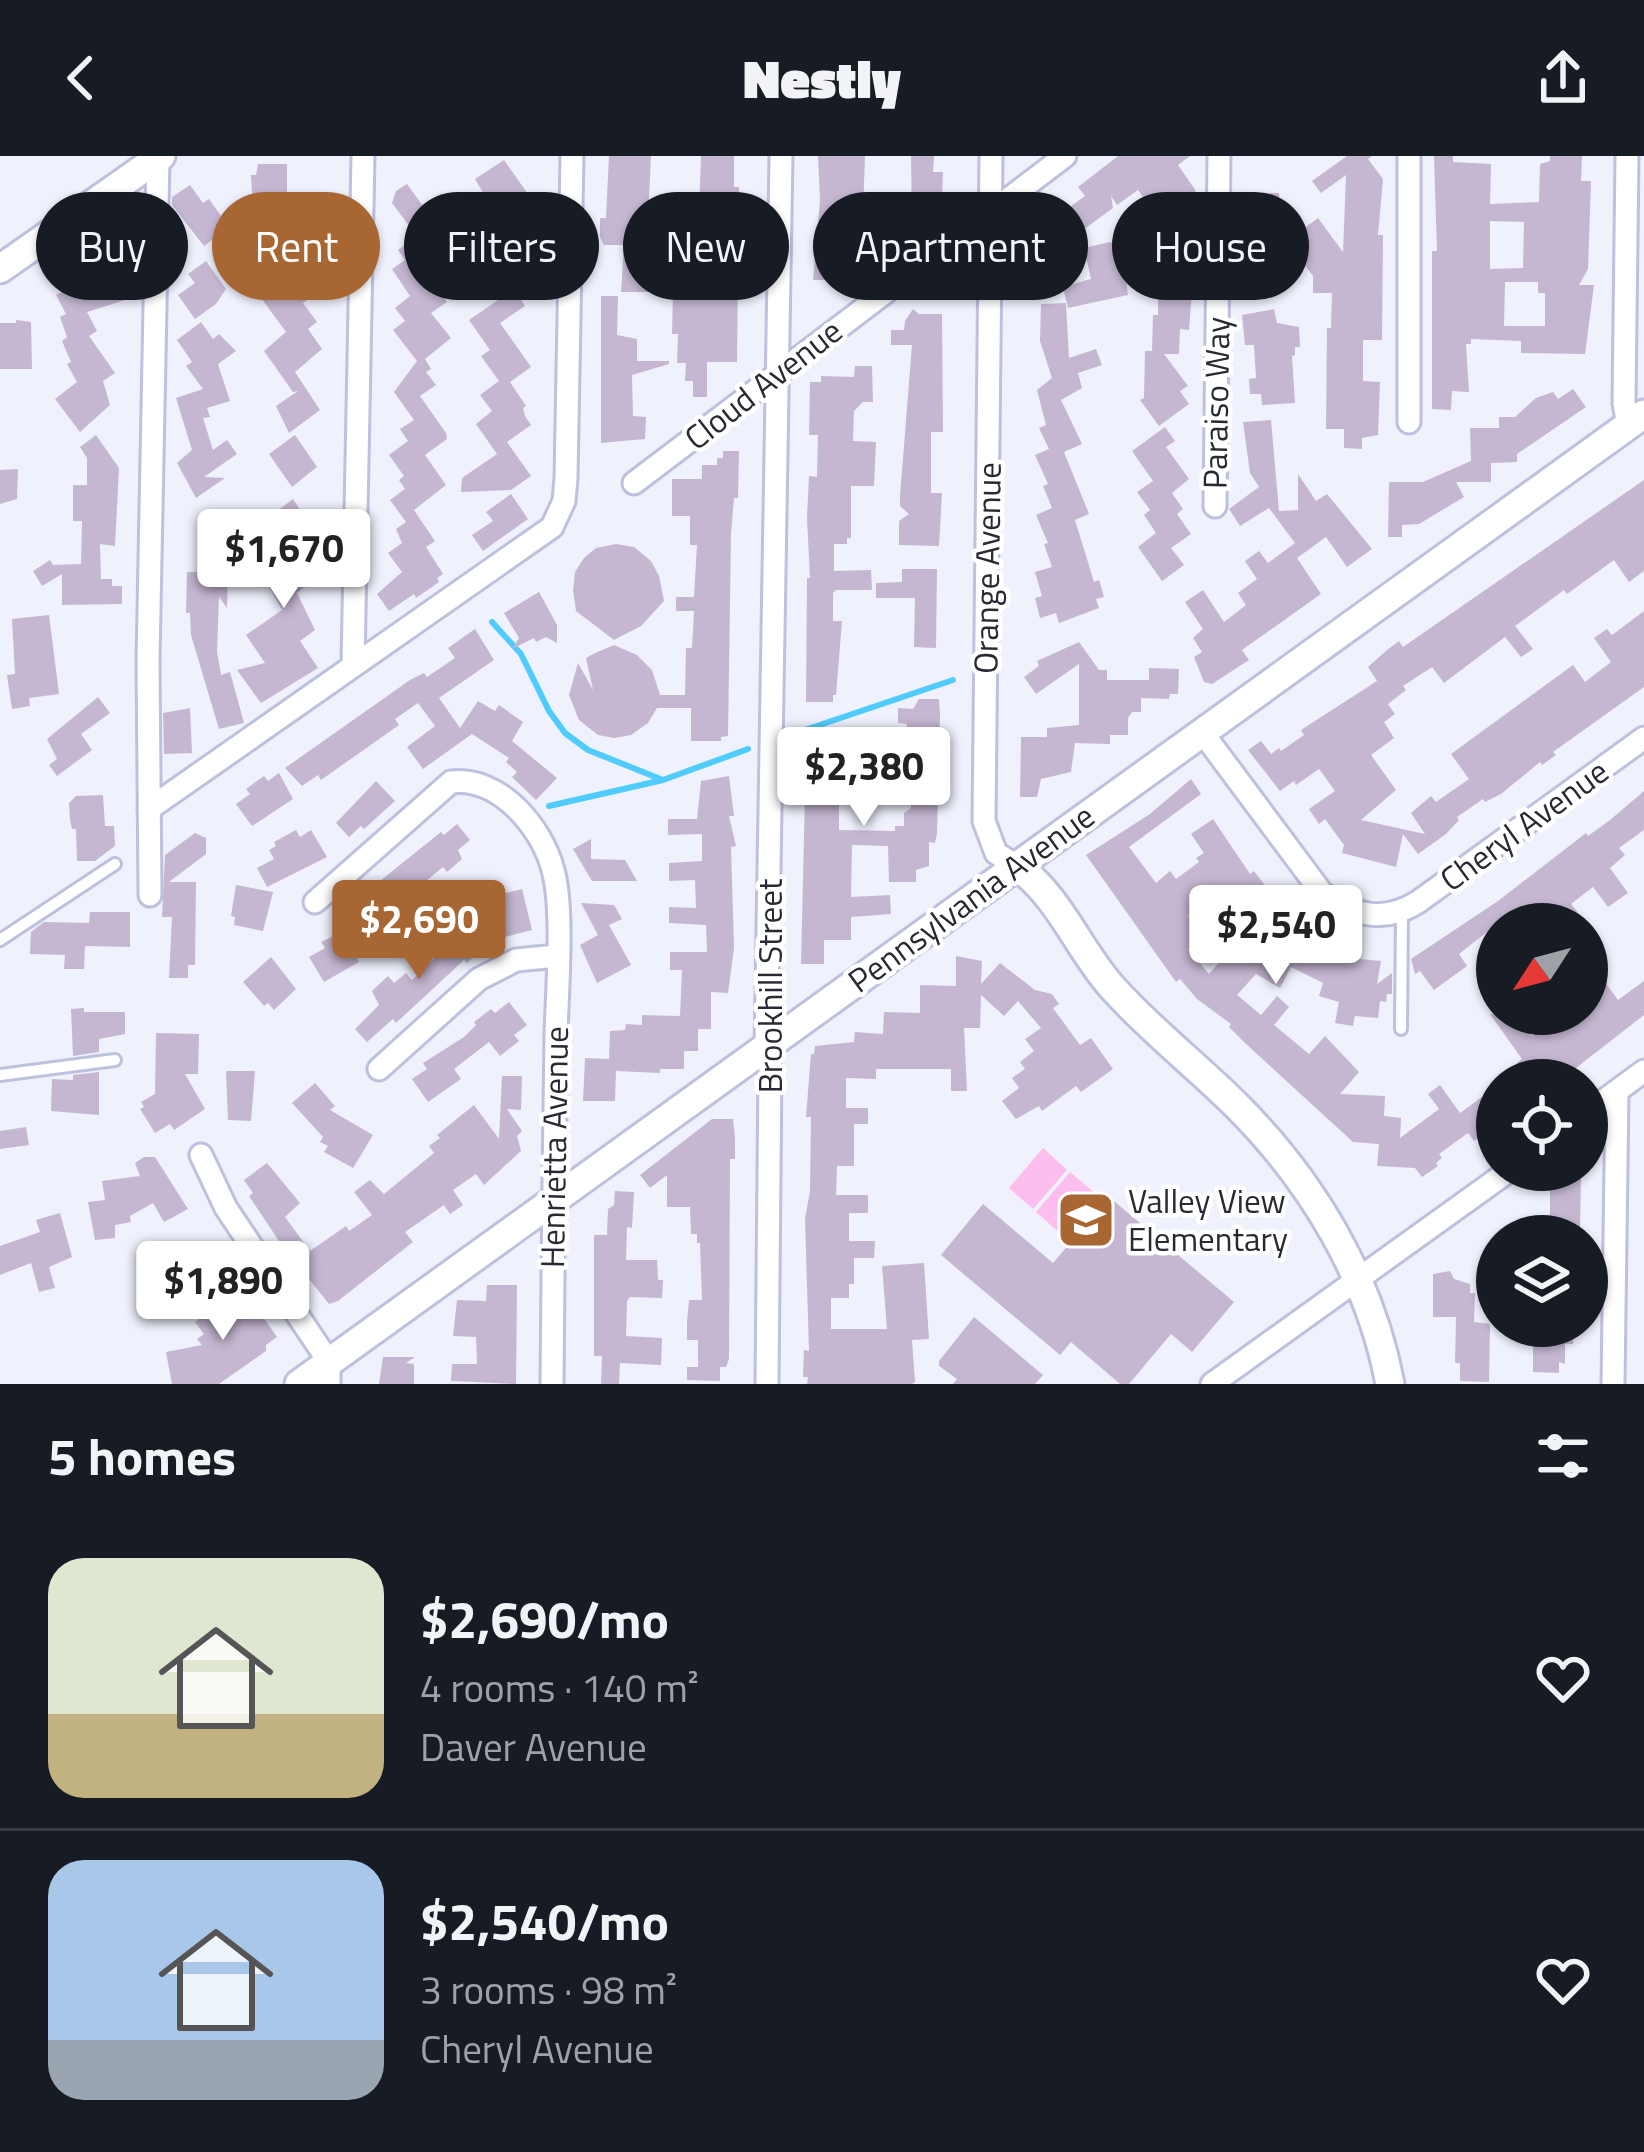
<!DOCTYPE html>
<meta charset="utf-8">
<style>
body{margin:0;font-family:"Titillium Web",sans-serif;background:#242831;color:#f1f3f6;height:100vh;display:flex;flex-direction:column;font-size:45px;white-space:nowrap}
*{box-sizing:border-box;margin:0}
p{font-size:39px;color:#9ea1a6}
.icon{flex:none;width:66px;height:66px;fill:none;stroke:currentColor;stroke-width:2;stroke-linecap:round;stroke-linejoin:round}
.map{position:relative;height:1228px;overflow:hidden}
.drawer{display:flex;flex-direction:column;background:#171b24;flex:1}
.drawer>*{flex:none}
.hud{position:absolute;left:36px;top:36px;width:1572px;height:108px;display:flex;gap:24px}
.needle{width:78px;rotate:234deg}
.buttons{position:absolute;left:1476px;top:747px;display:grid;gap:24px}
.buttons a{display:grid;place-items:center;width:132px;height:132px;border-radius:50%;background:#171b24;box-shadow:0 3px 9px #0004;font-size:60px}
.price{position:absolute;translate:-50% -102px;padding:0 27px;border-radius:12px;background:#fff;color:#222;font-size:39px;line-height:78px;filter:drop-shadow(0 3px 6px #0008)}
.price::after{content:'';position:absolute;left:50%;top:72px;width:36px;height:27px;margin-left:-18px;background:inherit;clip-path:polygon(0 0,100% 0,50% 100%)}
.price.active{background:#a86633;color:#fff}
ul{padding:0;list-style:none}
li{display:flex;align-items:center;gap:36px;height:300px;padding:0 48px}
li+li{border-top:3px solid #363941}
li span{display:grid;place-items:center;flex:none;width:336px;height:240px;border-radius:36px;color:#555}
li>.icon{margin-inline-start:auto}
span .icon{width:144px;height:144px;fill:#fffc;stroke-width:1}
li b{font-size:51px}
h2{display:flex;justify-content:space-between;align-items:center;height:144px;padding:0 48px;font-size:51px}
.chip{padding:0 42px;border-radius:54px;background:#171b24;box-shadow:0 3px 9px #0004;font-size:42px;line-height:108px}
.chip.active{background:#a86633;color:#fff}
header{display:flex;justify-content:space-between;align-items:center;height:156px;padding:0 48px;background:#171b24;font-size:54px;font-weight:800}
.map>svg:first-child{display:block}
.green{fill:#fdbdee}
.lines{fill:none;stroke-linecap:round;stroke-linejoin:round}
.stream{stroke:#4fccfb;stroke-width:6}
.building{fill:#c5b7d2;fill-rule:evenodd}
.lane-casing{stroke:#bec1de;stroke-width:16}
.street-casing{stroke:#bec1de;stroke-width:27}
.secondary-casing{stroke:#bec1de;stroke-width:33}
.lane{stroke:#fff;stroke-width:10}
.street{stroke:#fff;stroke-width:21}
.secondary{stroke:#fff;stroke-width:27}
.labels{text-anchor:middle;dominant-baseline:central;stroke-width:9;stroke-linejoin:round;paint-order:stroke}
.street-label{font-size:33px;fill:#282934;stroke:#fff}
.poi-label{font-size:33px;fill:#282934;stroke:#fff;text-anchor:start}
</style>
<header><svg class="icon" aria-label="back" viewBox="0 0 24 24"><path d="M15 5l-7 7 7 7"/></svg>Nestly<svg class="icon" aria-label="share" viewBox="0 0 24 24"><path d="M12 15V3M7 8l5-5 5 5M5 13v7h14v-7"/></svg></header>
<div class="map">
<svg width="1644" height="1228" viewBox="0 0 1644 1228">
<rect width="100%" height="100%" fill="#eff1fd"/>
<!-- green -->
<path class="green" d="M1043 992 1067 1014 1033 1053 1009 1032Z
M1070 1016 1095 1037 1061 1078 1036 1056Z"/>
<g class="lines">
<!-- stream -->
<path class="stream" d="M492 466 521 498 549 555 565 577 588 594 663 624
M799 576 953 524
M549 650 663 624 748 593"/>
</g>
<!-- building -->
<path class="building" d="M609 0H651L648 64 652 63V79H660V82H705V54H699L701 0H734V31H739L737 206H707V241H693V225H685L686 207H677L678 178H672L673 136H621L624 89H604L600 81V62H606Z
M818 0H865L862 83H854V124H813L820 44Z
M911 0H934L933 16H943L941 67 910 92 899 79 912 68Z
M1118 0H1190L1178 9 1196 35 1175 51 1193 77 1192 101 1167 119 1145 89 1160 79 1151 66 1158 61 1138 34 1117 49 1111 40 1113 52 1050 98 1044 99 1030 80 1085 40 1078 31Z
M1347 0H1372L1368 3 1383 23 1378 79H1383L1382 184H1363V225L1380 226 1378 279 1362 282V293L1344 292V273H1326L1327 172H1331L1332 137H1313V120L1287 85 1318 62 1343 96 1346 19 1321 37 1312 25Z
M1434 0H1453V6L1491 8 1490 48 1539 46 1540 8 1550 5V0H1582L1581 25H1591L1588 113 1579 129H1594L1585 198 1521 197V185L1471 183V188H1466L1469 236 1452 235 1451 254 1432 253V95H1437ZM1490 65 1524 66 1523 112 1490 113ZM1505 126H1538V137H1545V170H1504Z
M504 4 528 38 524 41 535 67 534 82 528 86 535 97 523 105 475 23Z
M258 8H287V44H264L274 57 253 56 251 19H256Z
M407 28 452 90 423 111 447 146 431 157 451 182 425 203 431 213 426 216 436 229 420 240 446 277 447 283 425 299 446 329 414 354 435 385 426 391 443 418 437 422 439 426 416 442 414 438 389 455 377 438 402 416 388 397 402 387 396 373 406 366 390 344 405 333 399 324 404 320 389 299 408 285 400 273 414 264 394 236 417 205 393 174 405 165 395 152 410 140 392 113 405 104 398 94 410 85 407 80 413 75 392 47 396 35Z
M190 29 203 47 209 43 221 60 217 67 223 76 204 90 172 49V41Z
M1252 37H1279L1280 53V75L1254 94 1244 80V52H1252Z
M307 65 316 78 282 104 312 140 303 147 317 166 308 173 322 193 295 216 320 254 289 277 276 250 298 235 293 236 264 195 286 176 264 146 261 140 271 133 250 104 259 97 252 89 269 77V87Z
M1110 86 1122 92 1128 139 1068 152 1063 131 1091 123 1084 92Z
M115 98 128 143 87 156 97 175 89 180 115 217 103 225 110 249 80 276 55 243 77 226 67 208 71 206 62 185 67 181 60 161 66 158 56 139 89 121 85 108Z
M206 105 226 133 216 148 195 163 178 139 195 127 188 118Z
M514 133 525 150 500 167 531 211 510 226 526 250 523 252 525 260 531 269 507 286 531 320 511 334 461 336 462 322 497 298 476 268 492 255 480 239 499 225 481 200 490 194 469 164Z
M1158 134 1192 135 1189 174 1180 173 1179 198H1164L1188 230 1180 235 1189 248 1159 270 1140 244 1144 242 1145 195H1152L1153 159H1158Z
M601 140H618L617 179 637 183V205H669V208L632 219 633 260 646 261 645 283 601 287Z
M1066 147 1069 202 1096 193 1102 209 1078 217 1082 232 1061 244 1082 288 1064 296 1089 358 1075 364 1094 426 1099 424 1104 441 1096 443 1099 452 1059 467 1056 457 1040 462 1035 442 1042 440 1035 416 1052 411 1044 388 1048 387 1036 359 1052 352 1043 330 1048 328 1035 299 1049 293 1039 272 1046 269 1037 234 1052 222 1040 185 1041 148Z
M913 153 919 158H942L943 276H931V337H942L939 390 899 389V365L909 358 900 350V340L912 189H891V174H904L905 165Z
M1274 153 1277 167 1299 171 1300 191H1295V199L1292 200 1295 247 1262 249 1261 238H1250L1249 223 1256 222 1254 189H1245L1242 159Z
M16 164 31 166 32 213H0V167H16Z
M201 166 213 183 219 178 236 195 218 208 230 245 207 252 210 261 203 262 213 294 227 284 237 298 204 321 225 322 196 342 177 307 192 294 176 242 203 233 186 210 192 206 177 184Z
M855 210H872L873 246H863L854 255 853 285 876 286 874 330H851V382H847V388H834V415L871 414 872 434H836L833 437V465H842L836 539H833V546H806L807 422H810L807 362 809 320 817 321 818 279H809L810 226H821V220L854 221Z
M1573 233 1586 251 1517 298V306L1491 307V326H1456L1464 341 1419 368 1402 369V381H1388L1389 326H1423L1471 305 1470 272H1499V261H1515L1536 242 1553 236 1558 243Z
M1271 264 1279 355 1298 354V318L1316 345 1327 338 1372 393 1347 411 1326 381 1297 402 1321 438 1242 494 1249 504 1212 528 1204 526 1194 501 1202 496 1193 482 1203 473 1185 446 1203 434 1224 466 1246 449 1238 437 1257 423 1245 405 1259 395 1268 407 1295 387 1269 352 1240 370 1229 353 1259 331 1250 317 1243 266Z
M1165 271 1175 285 1166 291 1189 323 1172 337 1183 353 1177 358 1191 378 1171 392 1184 409 1162 425 1138 391 1156 377 1144 359 1150 354 1137 336 1153 325 1132 295Z
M96 279 119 312 115 390 100 388 101 423H112V430H122V448L62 449V418L42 430 33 415 50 404 53 409 81 408 82 365H73V329H87V302L80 291Z
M295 279 317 311 292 331 269 298Z
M723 295H739L738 342H734L731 378 728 580 721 581V585H691V552H657L648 567 631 579 614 582 598 579 579 564 569 539 578 507 593 534 586 502 593 498 614 489 637 499 652 514 660 539H685L686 492H692L694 455H676V441H694L697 389H690V360H672V323H702V309H717V302H723Z
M18 313 17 343 0 348V314Z
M1644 324V415L1629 426 1614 404 1567 438 1564 434 1515 470 1533 493 1521 501 1505 481 1444 527 1432 511 1403 530 1406 534 1388 548 1395 558 1384 566 1394 582 1371 599 1396 634 1361 664 1425 678 1411 657 1431 640 1436 646 1469 623 1451 598 1573 509 1585 526 1611 506 1594 482 1607 473 1612 479 1644 455V531L1553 596 1556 599 1542 609 1540 606 1501 638 1485 646 1483 643 1457 661 1459 664 1446 678 1418 698 1403 678 1396 711 1342 697 1344 689 1325 663 1319 668 1309 653 1335 635 1319 613 1296 629 1294 625 1280 635 1248 594 1261 585 1271 598 1279 592 1281 595 1304 579 1301 574 1377 525 1368 511 1387 494 1399 485 1403 491Z
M511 338 528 363 483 395 472 379 493 365 486 356Z
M293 343 316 378 305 386 319 404 299 405 313 424 297 437 315 474 300 485 318 512 261 547 237 514 265 507 246 479 282 454 267 427 298 405H285L262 366Z
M616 388 634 391 651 405 659 420 664 445 641 470 614 484 576 455 573 434 575 416 584 402 596 392Z
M201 407H228L227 452 219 441 217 496 221 519 230 516 244 567 219 573 191 479 190 457H186L187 416H201Z
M902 413H937L936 492 914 491 915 442H876V427L902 426Z
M539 436 557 469V487L546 481 536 486 534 482 512 493 519 482 504 457Z
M49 459 59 538 29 542 30 550 12 553 7 519 15 518 12 463Z
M475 473 494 504 439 542 460 572 478 545 495 555 499 549 523 566 512 585 557 622 536 644 512 621 517 616 506 606 509 602 472 578 423 613 407 591 435 570 418 547 395 563 399 569 321 624 318 619 302 630 285 612 410 524 424 517 427 521 455 502 448 492Z
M1079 486 1099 514H1107V524H1149V512L1179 513 1178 538H1170L1169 543 1141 542V556H1132L1128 562V579H1110V588L1075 587 1071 616 1041 623 1037 641H1020L1021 581H1047V572L1079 569V508L1036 538 1024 521 1039 510 1037 505Z
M98 541 110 557 81 578 92 594 57 620 49 609 57 603 47 583Z
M919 543H939L940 558 937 677 935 687 929 686V710L916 714V726H889L888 690 852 689 851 741 890 739 891 758 851 761V784H824V808H801L806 595H811V591H832L831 603 870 604 869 648 839 647V674L895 675V670H904V657L911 652 910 613 874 612V597H907V568L898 567V552L913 553Z
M190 552 192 597 164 598 163 557Z
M279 617 293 643 252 670 236 648 250 638 246 633 264 620 268 625Z
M729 620 734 660H729L736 690 731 691 734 792 728 837 711 836V873H698V895H684V913H660V917L616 915 615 945H583L585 902 609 903 610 875 625 874 626 868 642 869V859L680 860 682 814H670V796H707L706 769 669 767V751L696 752 695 724 669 725V707L702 705V678L668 679V663H697L701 625Z
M1191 623 1201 638 1129 691 1156 727 1170 715 1176 723 1199 706 1196 702 1204 697 1191 678 1213 663 1250 718 1254 715 1270 736 1238 758 1222 735 1188 760 1204 782 1188 793 1209 818 1228 796 1238 805 1260 789 1249 773 1273 746 1292 775 1350 798 1349 802 1381 805 1377 828 1392 817V838H1387L1386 846 1380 845 1378 862 1355 860 1353 870 1335 867 1339 846 1319 840 1323 827 1291 811 1280 832 1256 818 1237 839 1261 859 1277 840 1289 851 1274 869 1309 898 1325 880 1359 916 1340 938 1385 940 1384 960 1401 962 1400 982 1439 953 1428 938 1440 929 1460 957 1497 930V963L1488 969 1491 973 1474 985 1468 977 1439 998 1442 1002 1436 1007 1438 1010 1422 1021 1415 1012 1377 1010 1379 988 1353 986 1245 887 1229 871 1231 868 1197 843 1180 823 1176 826 1086 699 1150 658Z
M376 625 395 645 364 673 361 670 349 681 336 667Z
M1644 635V674L1619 692 1625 699 1610 712 1628 737 1608 751 1593 731 1571 748 1587 768H1565L1557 757 1542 768H1497L1459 798 1467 810 1434 834 1420 815 1415 818 1411 803 1498 745 1586 677 1588 680 1610 664Z
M103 639 105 670H114L115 690 95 705H77L76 673H72L70 664 69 647 76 640Z
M457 668 470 684 458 694 462 703 447 716 443 711 416 733 395 753 397 756 353 795 359 806 324 826 309 801 325 792 321 786 374 761 368 753 379 744 370 733 441 676 444 679Z
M296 674 300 681 311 674 327 701 267 731 257 712 274 703 269 694 276 690 274 686Z
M195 677 206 682V698L169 726H196L195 809H188V822H169L172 761H162L165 699Z
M591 683V703L625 704 637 725H592L573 693Z
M236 729 273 736 263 775 234 769 235 761 231 760Z
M522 733 532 774 493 784 483 743Z
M581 747 614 749 622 763 609 769 631 809 597 827 580 789 598 779Z
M90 756H130V791L85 790 84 813H64L65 799 30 798 31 776 44 766 89 767Z
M465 767 486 790 467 807 464 804 396 867 393 863 367 886 355 873 379 849 372 835 388 820 394 827 406 817 412 824 435 802 431 798Z
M956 800 982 805 981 828 1000 807 1035 834 1052 838 1059 848 1053 852 1080 889 1091 882 1113 913 1081 936 1076 930 1042 955 1039 950 1016 963 1002 945 1019 932 1012 922 1025 913 1020 906 1034 895 1025 883 1041 872 1018 845 1004 860 981 839 980 872H964L967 935H951V913H876V923L846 922V952H868V968H854V1010H837L836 1039H868V1057H849V1085H875L874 1102H854V1128H849V1142H831V1173H887L882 1110 924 1107 929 1183 912 1184 915 1226 912 1228H807L808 1221H803L804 1194 809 1195 805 1063 810 1035 811 961H806L811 898H814L815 890 854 886 855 876 883 878 884 856 920 857V829L956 830Z
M271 801 296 833 274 854 268 847 264 850 243 826Z
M1599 818 1618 844 1644 825V859L1567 919 1554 924H1496L1522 903 1490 858H1516L1532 880 1554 865 1550 858H1587V826Z
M509 846 527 869 514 879 519 885 500 900 489 886 454 913 461 923 428 946 412 923 427 913 423 907 464 881 476 869 474 866 491 853 495 857Z
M84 852V856H125V878L99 883V896L73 900 71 853Z
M156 877 199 878 198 918H185L205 953 174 974 170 968 155 977 140 953 144 951 141 946 155 938Z
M226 915H255L251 965 228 964Z
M99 916V959L51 955 52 923 73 924V919Z
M502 920H522L521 954 507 953 522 975 517 980 521 995 484 1029 476 1018 453 1034 463 1049 450 1058 444 1049 405 1076 413 1086 338 1145 329 1148 281 1088 249 1040 253 1037 244 1024 267 1007 300 1047 285 1061 310 1095 346 1070 349 1075 372 1059 354 1036 370 1024 384 1038 434 997 429 990 440 982 437 979 474 949 499 983Z
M315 927 335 950 330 954 373 979 353 1012 324 996 328 990 320 986 323 981 292 947Z
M712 963H733L735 983V1003H730L729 1203 726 1211H720V1225L687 1224V1211H698V1184H687V1166L689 1144H702L700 1087H697V1078H691L690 1051H667V1019L650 1032 640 1019Z
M26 971 29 989 0 993V975Z
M144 1001H155L188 1053 164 1066 153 1047 130 1060 131 1066 115 1069V1082L95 1084 88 1046 105 1044 102 1025 140 1020 135 1007Z
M1556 1016H1581L1580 1076H1550V1033H1556Z
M615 1035 634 1036 632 1072 627 1071 626 1104H657L658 1124H663L662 1142 630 1141 627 1145 626 1180 662 1182 661 1209 620 1207 619 1228H601L602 1200H594V1079H607L608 1053 614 1049Z
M1109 1041 1234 1146 1192 1196 1171 1178 1129 1228H1120L1071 1186 1060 1199 941 1099 983 1048 1053 1107Z
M60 1057 72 1101 49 1111 55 1132 39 1136 31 1107 0 1119V1090L40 1076 36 1064Z
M1450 1115 1454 1123 1470 1128V1137H1475L1474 1166 1490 1168 1489 1226 1460 1225V1207H1455L1456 1161H1433V1118Z
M487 1129H517L516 1228 451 1225 452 1208H477L476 1181 453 1180 457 1144 486 1145Z
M242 1131 277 1181 266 1189V1195L219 1228H172L166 1196 202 1189 197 1183 204 1178 195 1166Z
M974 1161 1043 1219 1035 1228H953L957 1223 939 1210V1205Z
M1533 1170 1573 1171V1188H1565V1208L1559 1206V1217L1533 1216Z
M383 1201H415L406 1207 414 1208V1228H379Z"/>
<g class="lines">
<!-- lane casing -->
<g class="lane-casing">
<path id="lane" d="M0 784 115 708
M1401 873 1402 755
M0 919 115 904"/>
</g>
<!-- street casing -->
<g class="street-casing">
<path id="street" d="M991 0 984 665 996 697 1015 709
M1627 0 1624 247 1628 270
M926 108C958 101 970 105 989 133
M1409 266V0
M634 327 1065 0
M1215 350 1219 0
M353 508 363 0
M1202 576 1322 737C1353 759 1383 768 1418 746L1644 582
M149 653 552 371 564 345 566 322 572 0
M150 739 148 504 158 0
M315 746 451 626C499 620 542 671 553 714 564 753 557 836 556 879 554 995 553 1112 552 1228
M379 913 479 823 516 804 557 800
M1587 957 1644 915
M201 999 226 1052 329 1206V1228
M767 1228 770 911 766 891 781 0
M1212 1228 1510 1014
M1613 1228 1617 936"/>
</g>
<!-- secondary casing -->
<g class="secondary-casing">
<path id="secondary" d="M0 113 161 0
M1015 709C1058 738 1077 791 1111 830 1150 874 1196 909 1237 950 1313 1026 1370 1122 1390 1228
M299 1228 1644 258"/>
</g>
<!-- lane -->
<use href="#lane" class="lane"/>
<!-- street -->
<use href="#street" class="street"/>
<!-- secondary -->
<use href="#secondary" class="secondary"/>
</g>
<!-- icons -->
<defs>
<g id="school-square" transform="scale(3)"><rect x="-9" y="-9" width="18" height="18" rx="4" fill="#a86633" stroke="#fff"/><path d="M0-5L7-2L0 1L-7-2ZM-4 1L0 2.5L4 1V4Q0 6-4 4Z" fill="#fff"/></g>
</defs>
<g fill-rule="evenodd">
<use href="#school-square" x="1086" y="1064"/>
</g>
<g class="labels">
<!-- street labels -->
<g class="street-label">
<text transform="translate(763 228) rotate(-38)">Cloud Avenue</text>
<text transform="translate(1216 247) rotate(-89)">Paraiso Way</text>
<text transform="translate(987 412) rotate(-89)">Orange Avenue</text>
<text transform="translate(1524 669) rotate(-36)">Cheryl Avenue</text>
<text transform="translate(971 742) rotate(-36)">Pennsylvania Avenue</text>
<text transform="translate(770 830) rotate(-90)">Brookhill Street</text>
<text transform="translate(554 991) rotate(-89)">Henrietta Avenue</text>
</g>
<!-- poi labels -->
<g class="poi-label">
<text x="1128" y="1045">Valley View<tspan x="1128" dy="38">Elementary</tspan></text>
</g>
</g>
</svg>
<div class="buttons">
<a><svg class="needle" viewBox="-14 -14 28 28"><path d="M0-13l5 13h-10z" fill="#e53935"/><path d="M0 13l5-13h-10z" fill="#9ea1a6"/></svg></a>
<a><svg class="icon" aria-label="locate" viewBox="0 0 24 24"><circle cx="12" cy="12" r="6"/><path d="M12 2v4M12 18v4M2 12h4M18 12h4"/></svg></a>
<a><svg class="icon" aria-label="layers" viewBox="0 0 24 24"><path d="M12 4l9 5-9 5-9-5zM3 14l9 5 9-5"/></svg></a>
</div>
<b class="price" style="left:284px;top:455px">$1,670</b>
<b class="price" style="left:864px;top:673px">$2,380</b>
<b class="price active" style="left:419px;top:826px">$2,690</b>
<b class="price" style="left:1276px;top:831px">$2,540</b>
<b class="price" style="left:223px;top:1187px">$1,890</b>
<div class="hud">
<a class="chip">Buy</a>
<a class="chip active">Rent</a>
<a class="chip">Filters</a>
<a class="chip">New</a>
<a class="chip">Apartment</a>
<a class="chip">House</a>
</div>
</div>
<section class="drawer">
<h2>5 homes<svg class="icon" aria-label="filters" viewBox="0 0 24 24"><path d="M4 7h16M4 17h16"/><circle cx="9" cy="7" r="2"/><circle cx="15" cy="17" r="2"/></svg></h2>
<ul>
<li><span style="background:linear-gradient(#dfe7d0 65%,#c2b280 0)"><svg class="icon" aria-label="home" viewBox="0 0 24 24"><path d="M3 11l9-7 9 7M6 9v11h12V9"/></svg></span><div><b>$2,690/mo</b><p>4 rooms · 140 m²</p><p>Daver Avenue</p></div><svg class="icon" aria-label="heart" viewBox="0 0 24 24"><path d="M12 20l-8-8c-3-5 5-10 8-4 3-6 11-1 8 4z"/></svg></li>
<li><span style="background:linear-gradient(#a9c7e8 75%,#9aa5b1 0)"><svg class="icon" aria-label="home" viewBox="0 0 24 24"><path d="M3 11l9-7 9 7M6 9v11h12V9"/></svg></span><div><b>$2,540/mo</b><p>3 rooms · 98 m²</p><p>Cheryl Avenue</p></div><svg class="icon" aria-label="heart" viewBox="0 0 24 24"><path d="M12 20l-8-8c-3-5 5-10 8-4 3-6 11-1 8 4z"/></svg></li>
</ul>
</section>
